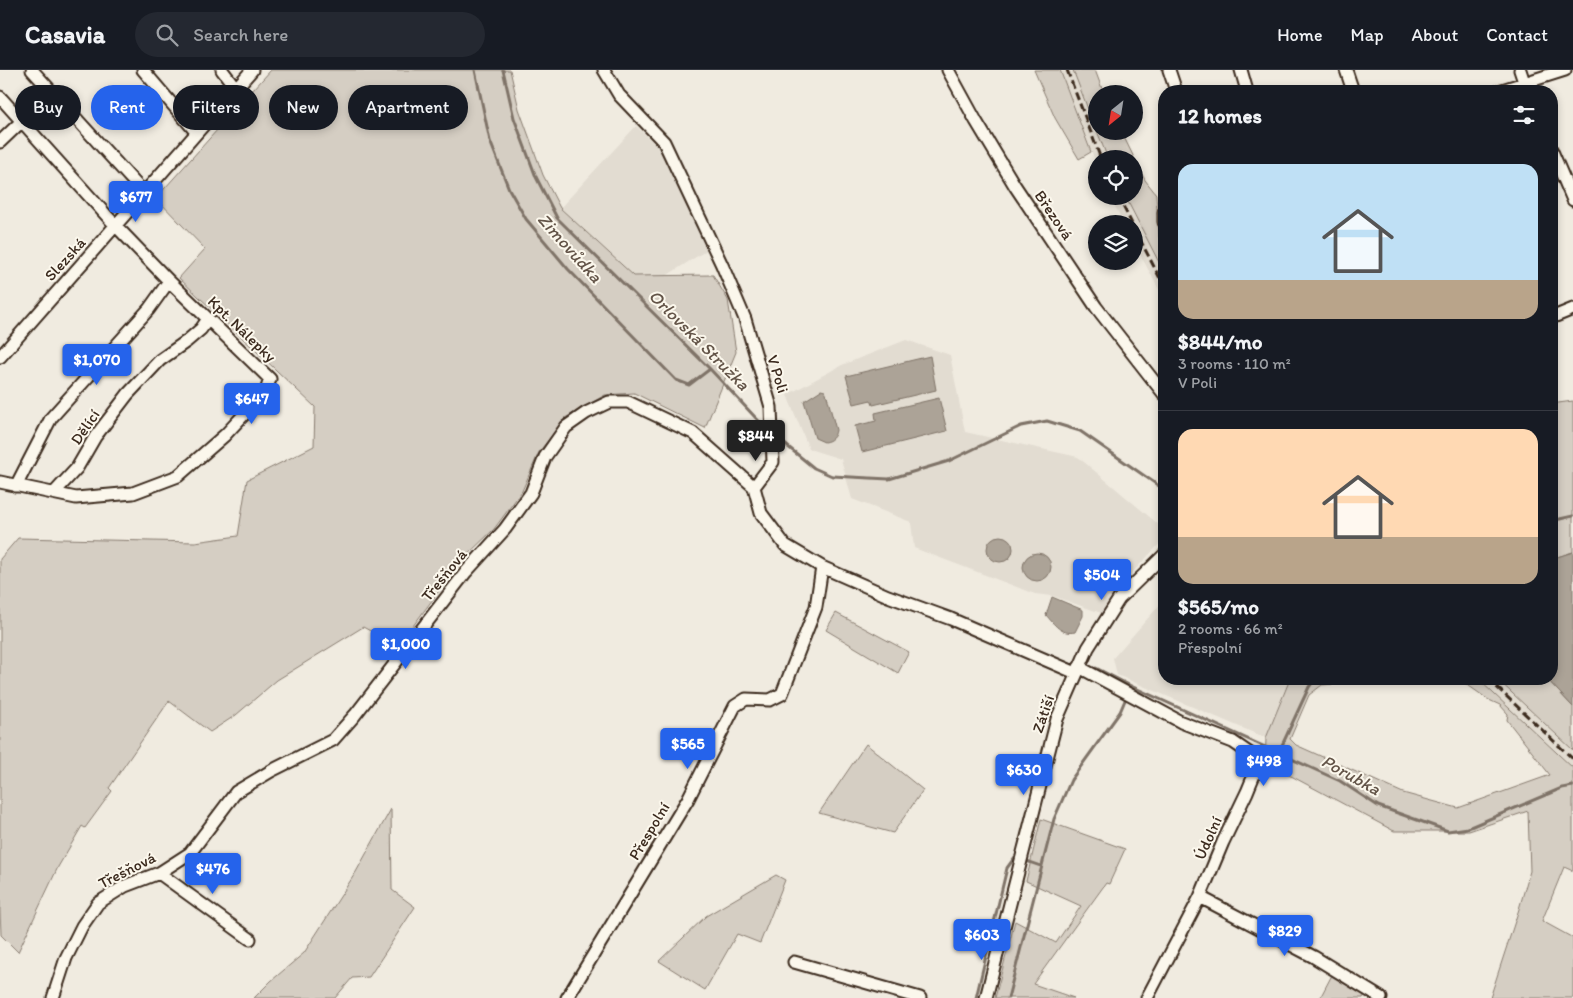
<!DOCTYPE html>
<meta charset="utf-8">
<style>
body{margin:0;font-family:Itim,sans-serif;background:#242831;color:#f1f3f6;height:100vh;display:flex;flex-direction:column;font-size:19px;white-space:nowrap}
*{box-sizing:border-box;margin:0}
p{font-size:16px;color:#9ea1a6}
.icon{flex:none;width:28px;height:28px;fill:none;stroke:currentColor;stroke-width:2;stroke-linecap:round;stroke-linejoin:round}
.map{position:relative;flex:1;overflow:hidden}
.panel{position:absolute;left:1158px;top:15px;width:400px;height:600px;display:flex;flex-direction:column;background:#171b24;border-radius:20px;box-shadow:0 2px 8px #0003}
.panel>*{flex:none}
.hud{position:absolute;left:15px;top:15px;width:475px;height:45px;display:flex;gap:10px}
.needle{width:32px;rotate:210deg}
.controls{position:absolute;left:1088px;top:15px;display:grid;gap:10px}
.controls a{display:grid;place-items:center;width:55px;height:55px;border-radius:50%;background:#171b24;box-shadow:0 2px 8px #0003;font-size:25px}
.price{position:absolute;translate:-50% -42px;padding:0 11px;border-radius:5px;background:#2563eb;color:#fff;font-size:16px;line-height:32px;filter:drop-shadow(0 1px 2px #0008)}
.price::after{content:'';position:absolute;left:50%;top:30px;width:15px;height:11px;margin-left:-8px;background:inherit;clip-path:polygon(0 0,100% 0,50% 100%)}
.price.active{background:#222;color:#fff}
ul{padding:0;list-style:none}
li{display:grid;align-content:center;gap:10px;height:265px;padding:0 20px}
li+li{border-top:1px solid #363941}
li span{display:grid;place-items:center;height:155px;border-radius:15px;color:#555}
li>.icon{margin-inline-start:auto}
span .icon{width:90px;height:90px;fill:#fffc;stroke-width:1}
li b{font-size:21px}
h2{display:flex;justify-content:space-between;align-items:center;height:60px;padding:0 20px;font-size:21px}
.tag{padding:0 18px;border-radius:22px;background:#171b24;box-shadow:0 2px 8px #0003;font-size:18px;line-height:45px}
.tag.active{background:#2563eb;color:#fff}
header{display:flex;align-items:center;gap:30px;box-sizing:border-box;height:70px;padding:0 25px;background:#171b24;border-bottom:1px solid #363941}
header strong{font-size:24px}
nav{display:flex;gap:28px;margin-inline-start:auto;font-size:18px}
.search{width:350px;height:45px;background:#242831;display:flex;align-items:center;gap:12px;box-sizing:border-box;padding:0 18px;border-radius:28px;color:#9ea1a6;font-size:19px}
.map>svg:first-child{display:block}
.built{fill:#e2dcd1}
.green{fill:#d5cec3;stroke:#887c70}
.water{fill:#aca397;stroke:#7f7367}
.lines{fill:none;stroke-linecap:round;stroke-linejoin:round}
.stream{stroke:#7f7367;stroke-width:3}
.minor-casing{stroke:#3b2a1e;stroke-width:15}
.minor{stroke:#fbf7ec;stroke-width:11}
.rail{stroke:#3b2a1e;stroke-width:3;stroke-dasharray:8 4;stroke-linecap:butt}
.labels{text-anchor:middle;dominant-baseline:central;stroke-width:4;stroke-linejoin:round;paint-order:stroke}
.street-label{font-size:16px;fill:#3b2a1e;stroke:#fbf7ec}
.water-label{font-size:18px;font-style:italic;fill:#635448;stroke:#fbf7ec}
</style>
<header>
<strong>Casavia</strong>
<div class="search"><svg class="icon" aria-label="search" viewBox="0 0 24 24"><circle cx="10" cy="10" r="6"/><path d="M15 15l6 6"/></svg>Search here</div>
<nav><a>Home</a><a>Map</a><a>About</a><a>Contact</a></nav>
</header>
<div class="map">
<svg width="1573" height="928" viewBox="0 0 1573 928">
<rect width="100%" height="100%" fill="#f0ebe0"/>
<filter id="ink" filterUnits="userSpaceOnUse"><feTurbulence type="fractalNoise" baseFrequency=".02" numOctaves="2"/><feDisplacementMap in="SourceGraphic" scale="10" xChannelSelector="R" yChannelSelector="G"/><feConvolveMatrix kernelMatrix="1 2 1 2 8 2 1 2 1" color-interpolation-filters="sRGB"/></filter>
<g filter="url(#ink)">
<!-- built -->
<path class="built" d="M1060 0H1073L1096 61 1108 89H1096V93Z
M636 56 660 78 707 180 666 206H634L560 138Z
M1110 126H1125L1164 202V229L1134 173V154H1124Z
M906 270 950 285 965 362 1078 387 1164 459V469L1113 523 1101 543 1053 526 1035 524 914 478 911 452 852 429 841 389 809 379 787 325 842 295Z
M1164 530V609H1290L1266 668 1117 605 1113 588Z
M1478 609H1497L1573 680V698Z"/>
<!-- green -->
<path class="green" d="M271 0H510L519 39 543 105 560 138 634 206 713 205 728 230 736 282 705 358 634 323 605 325 565 348 539 382 522 421 494 459 462 490 398 576 363 557 277 610 236 645 210 662 169 631 109 718 112 721 85 758 82 756 58 797 18 882 1 865 0 840V489L18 468 195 472 238 466 247 410 314 376 315 337 179 208 205 179 156 128Z
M1034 0H1060L1091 82 1079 89 1055 48Z
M1073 0H1095L1104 24H1096V60Z
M1097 61H1121L1145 110 1156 124 1159 167 1164 176V202L1125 126H1134V89H1108Z
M1573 331V482L1551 489V334Z
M836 543 909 582 898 603 826 560Z
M1290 609H1401L1322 615 1309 625 1290 669 1296 675 1403 723 1458 738 1550 705 1507 650 1508 644 1500 635 1489 630 1459 609H1478L1573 698V801L1564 797 1542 851 1573 868V928H1490L1519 839 1530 801 1528 741 1469 761H1394L1293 707 1265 695 1266 668Z
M1497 609H1547L1573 637V680Z
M866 674 923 720 893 763 819 743Z
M391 739 392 820 415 837 369 907 352 908 335 928H254L271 911 304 883 356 802Z
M1041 749 1125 779 1109 814 1106 813 1033 914 1074 928H995L1015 851 1056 873 1081 836 1026 811Z
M776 805 785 810 760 873 737 864 705 920 659 891 706 846Z
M1332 905 1366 923 1363 928H1320Z"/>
<!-- water -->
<path class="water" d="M930 286 936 320 873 335 871 330 854 334 846 306Z
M821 320 825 321 827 326 836 360C835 367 831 371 824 372L815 368 804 331Z
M939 328 947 361 862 382 855 356 876 351 875 343Z
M987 479a13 13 0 1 1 26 0a13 13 0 1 1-26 0Z
M1573 482V637L1547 609H1551V489Z
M1023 497a14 14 0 1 1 28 0a14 14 0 1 1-28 0Z
M1052 527 1083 540V546L1075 562C1061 565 1054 554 1046 545Z"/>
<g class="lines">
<!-- stream -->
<path class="stream" d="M475 0 490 71 509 119 526 149 568 199 676 310 689 315 710 299
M503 0 514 48 536 107 557 148 710 299 769 362
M776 367 814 398 832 406 889 409 949 391 1021 356 1047 351 1080 361 1159 416 1164 417
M1551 451 1573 446
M1096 598 1131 616
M1278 684 1309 617 1315 609
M976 928 1007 798 1015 787 1041 796
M1008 928 1054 749 1071 710 1120 642 1131 616 1340 711 1378 736 1448 761 1468 758 1562 718 1573 716"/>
<!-- minor casing -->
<g class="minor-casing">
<path id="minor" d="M32 0 143 122
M143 0 196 62
M222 0 235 17
M604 0 619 25 664 72 722 195 745 249 771 337 773 392 754 417 761 443 785 475 822 497 888 526 951 549 1076 603
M948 0 976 51 1015 116 1096 237 1164 324
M1169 0 1176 21
M1241 0 1247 21
M1346 0 1353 21
M1520 0 1527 21
M1499 21 1565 0
M0 27 116 156 169 211 270 309 266 321 225 365 178 406 133 423 76 428 0 412
M0 72 22 51
M1551 79 1573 130
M1164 142V152
M1551 248 1573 239
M0 287 252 0
M16 416 51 348 149 239 169 211
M54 423 77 398 95 367 128 324 160 290 187 271 201 259 208 249
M1079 597 1181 652 1233 672 1249 683 1256 693 1254 705 1247 722 1223 772 1200 827 1147 928
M159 803 250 869
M1200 827 1314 887 1381 928
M794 892 920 928
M53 928 66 888 82 856 98 833 125 816 159 803 190 783 236 722 271 701 333 670 355 645 466 502 505 459 531 423 545 387 566 357 586 343 609 332H628L693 363 754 417
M567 928 688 729 735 636 746 629 770 630 782 624 816 537 822 497
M986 928 1057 649 1088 578 1119 529 1164 485"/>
</g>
<!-- minor -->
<use href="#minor" class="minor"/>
<!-- rail -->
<path class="rail" d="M1067 0 1101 89
M1118 126 1132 154
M1134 158 1164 216
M1488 609 1573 689"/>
</g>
</g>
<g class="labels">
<!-- street labels -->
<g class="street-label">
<text transform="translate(1054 145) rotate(56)">Březová</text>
<text transform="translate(65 189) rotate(-48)">Slezská</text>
<text transform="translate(242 259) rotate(44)">Kpt. Nálepky</text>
<text transform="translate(778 304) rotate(73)">V Poli</text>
<text transform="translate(85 357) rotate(-56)">Dělící</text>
<text transform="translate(444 505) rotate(-51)">Třešňová</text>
<text transform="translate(1043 644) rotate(-71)">Zátiší</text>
<text transform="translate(649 761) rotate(-59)">Přespolní</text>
<text transform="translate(1208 768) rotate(-66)">Údolní</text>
<text transform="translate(127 800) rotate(-27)">Třešňová</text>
</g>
<!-- water labels -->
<g class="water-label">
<text transform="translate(570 178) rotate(48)">Zimovůdka</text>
<text transform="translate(699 270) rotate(45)">Orlovská Stružka</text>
<text transform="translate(1351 705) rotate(29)">Porubka</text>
</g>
</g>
</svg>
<div class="controls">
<a><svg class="needle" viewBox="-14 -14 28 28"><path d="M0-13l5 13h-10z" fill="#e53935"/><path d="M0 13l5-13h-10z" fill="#9ea1a6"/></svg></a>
<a><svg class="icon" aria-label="locate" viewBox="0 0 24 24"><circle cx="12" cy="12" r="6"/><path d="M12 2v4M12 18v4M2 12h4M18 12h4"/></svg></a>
<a><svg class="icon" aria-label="layers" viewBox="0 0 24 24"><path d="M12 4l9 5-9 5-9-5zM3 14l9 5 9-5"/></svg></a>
</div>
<b class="price" style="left:136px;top:153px">$677</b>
<b class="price" style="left:97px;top:316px">$1,070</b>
<b class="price" style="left:252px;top:355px">$647</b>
<b class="price active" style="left:756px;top:392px">$844</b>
<b class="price" style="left:1102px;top:531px">$504</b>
<b class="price" style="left:406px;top:600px">$1,000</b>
<b class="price" style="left:688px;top:700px">$565</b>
<b class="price" style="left:1264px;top:717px">$498</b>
<b class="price" style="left:1024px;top:726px">$630</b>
<b class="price" style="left:213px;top:825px">$476</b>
<b class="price" style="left:1285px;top:887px">$829</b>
<b class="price" style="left:982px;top:891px">$603</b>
<div class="hud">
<a class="tag">Buy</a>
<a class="tag active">Rent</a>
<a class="tag">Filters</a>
<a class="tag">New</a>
<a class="tag">Apartment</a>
</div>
<section class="panel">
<h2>12 homes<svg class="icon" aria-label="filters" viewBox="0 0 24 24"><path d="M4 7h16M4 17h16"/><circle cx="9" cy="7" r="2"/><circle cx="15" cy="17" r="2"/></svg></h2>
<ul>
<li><span style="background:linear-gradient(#bfe0f5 75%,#b9a48a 0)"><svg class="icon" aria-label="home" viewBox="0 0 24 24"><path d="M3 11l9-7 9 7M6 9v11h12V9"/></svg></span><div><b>$844/mo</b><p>3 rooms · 110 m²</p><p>V Poli</p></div></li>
<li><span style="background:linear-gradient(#ffd9b3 70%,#b9a48a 0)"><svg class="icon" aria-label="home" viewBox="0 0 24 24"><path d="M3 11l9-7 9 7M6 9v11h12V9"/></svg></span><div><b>$565/mo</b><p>2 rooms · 66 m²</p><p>Přespolní</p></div></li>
</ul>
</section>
</div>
